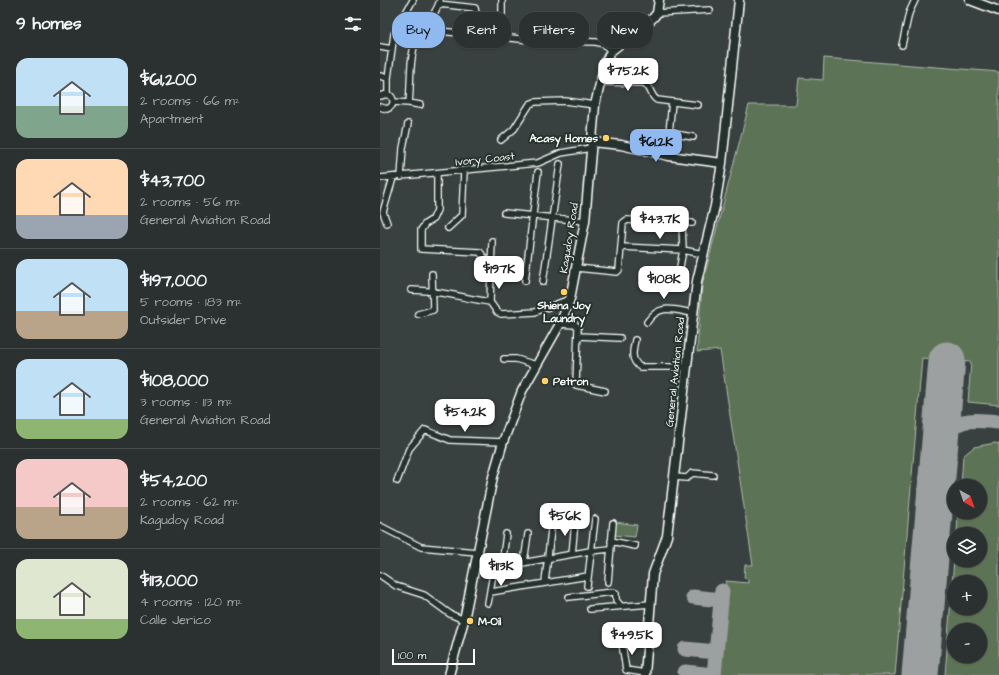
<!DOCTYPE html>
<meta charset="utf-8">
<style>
body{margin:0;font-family:"Architects Daughter",sans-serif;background:#373d3c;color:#f1f3f6;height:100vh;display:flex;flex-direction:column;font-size:15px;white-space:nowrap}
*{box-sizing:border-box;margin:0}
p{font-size:13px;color:#a6a9ab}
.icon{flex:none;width:22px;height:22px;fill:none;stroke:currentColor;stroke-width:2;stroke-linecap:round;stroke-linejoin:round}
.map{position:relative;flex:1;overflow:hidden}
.side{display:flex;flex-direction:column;background:#2b3130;width:380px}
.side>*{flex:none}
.guide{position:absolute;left:12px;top:12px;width:380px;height:36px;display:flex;gap:8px}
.needle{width:26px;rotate:140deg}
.tools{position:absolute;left:567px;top:479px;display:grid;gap:8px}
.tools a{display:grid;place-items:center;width:40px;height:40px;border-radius:50%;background:#2b3130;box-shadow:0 1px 3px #0004,0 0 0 1px #474c4c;font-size:20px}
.scale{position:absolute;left:12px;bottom:10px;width:83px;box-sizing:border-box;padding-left:4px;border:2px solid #fff;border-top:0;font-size:11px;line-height:14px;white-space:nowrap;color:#fff;-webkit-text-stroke:3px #26332d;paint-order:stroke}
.price{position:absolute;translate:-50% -34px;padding:0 9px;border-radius:8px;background:#fff;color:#222;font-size:13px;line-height:26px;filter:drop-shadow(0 1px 2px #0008)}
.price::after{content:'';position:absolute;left:50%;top:24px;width:12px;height:9px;margin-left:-6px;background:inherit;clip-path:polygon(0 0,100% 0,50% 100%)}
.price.selected{background:#90b9f0;color:#111}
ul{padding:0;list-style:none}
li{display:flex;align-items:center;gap:12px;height:100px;padding:0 16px}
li+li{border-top:1px solid #474c4c}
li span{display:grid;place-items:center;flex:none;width:112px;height:80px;border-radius:12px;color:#555}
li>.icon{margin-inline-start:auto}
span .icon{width:48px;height:48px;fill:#fffc;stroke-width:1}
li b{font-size:17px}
h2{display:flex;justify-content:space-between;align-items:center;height:48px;padding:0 16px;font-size:17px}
.tag{padding:0 14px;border-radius:16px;background:#2b3130;box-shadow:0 1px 3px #0004,0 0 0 1px #474c4c;font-size:14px;line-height:36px}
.tag.selected{background:#90b9f0;color:#111}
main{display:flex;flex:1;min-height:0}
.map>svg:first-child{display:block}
.grass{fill:#5c7357;stroke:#aeb9ab;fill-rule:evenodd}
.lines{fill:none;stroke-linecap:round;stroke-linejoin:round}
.taxiway{stroke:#9ca0a0;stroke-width:15}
.runway{stroke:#9ca0a0;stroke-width:37}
.street-casing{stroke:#fff;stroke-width:8}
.secondary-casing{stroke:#fff;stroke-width:11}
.primary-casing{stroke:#fff;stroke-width:11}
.street{stroke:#26332d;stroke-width:5.5}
.secondary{stroke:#26332d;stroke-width:8}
.primary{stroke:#26332d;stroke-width:8}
.poi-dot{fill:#ffd166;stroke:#26332d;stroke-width:1.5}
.labels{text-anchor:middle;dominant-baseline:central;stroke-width:4;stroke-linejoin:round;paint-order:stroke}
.poi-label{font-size:11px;font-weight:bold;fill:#fff;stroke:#26332d;text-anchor:start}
.street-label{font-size:11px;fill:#fff;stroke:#26332d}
</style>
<main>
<section class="side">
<h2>9 homes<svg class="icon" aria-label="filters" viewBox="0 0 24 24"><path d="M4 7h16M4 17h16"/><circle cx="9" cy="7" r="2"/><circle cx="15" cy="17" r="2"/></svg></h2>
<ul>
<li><span style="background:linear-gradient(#bfe0f5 60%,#7fa58c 0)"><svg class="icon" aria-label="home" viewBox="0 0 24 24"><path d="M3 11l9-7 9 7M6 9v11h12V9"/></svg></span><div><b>$61,200</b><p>2 rooms · 66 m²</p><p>Apartment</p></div></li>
<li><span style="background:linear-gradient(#ffd9b3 70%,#9aa5b1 0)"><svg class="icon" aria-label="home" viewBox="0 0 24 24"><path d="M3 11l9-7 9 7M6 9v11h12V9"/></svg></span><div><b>$43,700</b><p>2 rooms · 56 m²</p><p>General Aviation Road</p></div></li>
<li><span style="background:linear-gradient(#bfe0f5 65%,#b9a48a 0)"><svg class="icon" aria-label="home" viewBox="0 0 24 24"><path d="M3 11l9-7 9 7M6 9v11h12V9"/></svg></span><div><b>$197,000</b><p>5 rooms · 183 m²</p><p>Outsider Drive</p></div></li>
<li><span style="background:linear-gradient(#bfe0f5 75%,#8fb573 0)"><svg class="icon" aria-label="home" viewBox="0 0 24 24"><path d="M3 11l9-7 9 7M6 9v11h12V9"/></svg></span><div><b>$108,000</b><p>3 rooms · 113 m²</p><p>General Aviation Road</p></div></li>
<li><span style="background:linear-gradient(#f6c9c9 60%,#b9a48a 0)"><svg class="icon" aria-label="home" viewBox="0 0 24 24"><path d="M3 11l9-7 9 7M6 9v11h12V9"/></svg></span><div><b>$54,200</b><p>2 rooms · 62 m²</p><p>Kagudoy Road</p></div></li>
<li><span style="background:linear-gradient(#dfe7d0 75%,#8fb573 0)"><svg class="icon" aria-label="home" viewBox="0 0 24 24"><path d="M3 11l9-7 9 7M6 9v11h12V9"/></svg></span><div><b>$113,000</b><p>4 rooms · 120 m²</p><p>Calle Jerico</p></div></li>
</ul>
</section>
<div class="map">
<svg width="619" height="675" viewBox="0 0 619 675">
<rect width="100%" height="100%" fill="#394140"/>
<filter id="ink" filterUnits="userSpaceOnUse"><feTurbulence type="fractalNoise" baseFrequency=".025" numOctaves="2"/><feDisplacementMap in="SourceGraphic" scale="8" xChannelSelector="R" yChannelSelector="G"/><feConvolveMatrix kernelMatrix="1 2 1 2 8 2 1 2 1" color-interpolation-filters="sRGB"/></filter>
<g filter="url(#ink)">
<!-- grass -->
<path class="grass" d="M444 58 619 72V405L588 402 591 362 542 358 515 675H337L346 581 368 583V579L364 578 365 565H373L340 350 317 352 322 285 369 105H416L419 78 443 80Z
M615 443 619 444V675H565L574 560H600V534H577L578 512H600V486H581L583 456 594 447ZM574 582H600V608H574ZM574 630H600V656H574Z
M235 522 257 525 255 537 234 535Z"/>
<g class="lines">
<!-- taxiway -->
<path class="taxiway" d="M560 440C579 416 591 420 619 422
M313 597 341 600
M305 649 336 652
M305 672 334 675
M334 675 342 591"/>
<!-- runway -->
<path class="runway" d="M540 675 567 360"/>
<!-- street casing -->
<g class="street-casing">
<path id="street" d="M59 4 95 8 97 18 102 23H118L122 21V0
M277 13 330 10
M49 42 56 33 59 31 150 40 216 42 224 44 231 51
M522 45 529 13 535 0
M0 47 12 49
M0 76 8 78V94
M8 78 14 34 33 0
M220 82 264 83C272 88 270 96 277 100L318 105
M0 96 8 94C15 98 15 106 7 109L0 107
M13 102 29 103
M292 102 289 133 313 137
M40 105 29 103C31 85 29 57 36 41 43 27 56 16 60 0
M121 140 134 129 150 104 155 102 185 101 215 105
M57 174V210L53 219 45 224 41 230V249L100 252 111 267
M21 177 23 148 28 124
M0 178 158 163 181 153 211 148
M124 213 205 221
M7 223 3 212 13 178
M68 228 82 215 84 171
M112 241 110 302 117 312 121 314 155 312 190 299
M242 247 303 250 323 254
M197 268 237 272 239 270 243 223 247 220 312 223
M298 278 303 250 302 223
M145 281 158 172
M163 282 180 164
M31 290C58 290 83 298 110 302
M38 314 53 310 52 274
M267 322C280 303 293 310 313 313
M180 324 196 325 198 328 196 385 225 391
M198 336 240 338
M255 340C253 350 250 360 260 367H307
M124 359H136L156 365
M294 477 307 478 312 473 333 475
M17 481 29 449 45 430 70 440 123 442
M0 526 41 547 97 552
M231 541 255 546
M192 554 195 522
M144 562 148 534
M95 564 114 568 210 551 230 549
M122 566 126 534
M0 575 16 586 44 595 70 614 84 620
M165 582 171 530
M228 582 233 523
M207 586 215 519
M111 592 208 576
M189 597 233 592 236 593V600L240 605
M108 603 114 568
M210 609 270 604
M241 637 246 670 265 673"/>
</g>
<!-- secondary casing -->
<g class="secondary-casing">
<path id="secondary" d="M212 142 241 145 289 156 342 163
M69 675 84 620 113 477 123 442 142 391 180 324 190 299 205 221 215 105 225 63 231 51 273 18 277 13 279 0
M265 675 273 574 287 536 317 281 335 206 342 163 359 0"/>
</g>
<!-- primary casing -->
<g class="primary-casing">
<path id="primary" d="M590 0 619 11"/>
</g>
<!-- street -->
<use href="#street" class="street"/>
<!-- secondary -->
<use href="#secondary" class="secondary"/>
<!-- primary -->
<use href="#primary" class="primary"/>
</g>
</g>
<!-- markers -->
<g class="poi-dot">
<circle cx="226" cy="138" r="4"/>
<circle cx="184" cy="292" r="4"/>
<circle cx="165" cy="381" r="4"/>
<circle cx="90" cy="621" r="4"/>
</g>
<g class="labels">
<!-- poi labels -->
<g class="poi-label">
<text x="218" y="138" text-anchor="end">Acasy Homes</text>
<text x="184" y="305" text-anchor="middle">Shiena Joy<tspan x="184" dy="13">Laundry</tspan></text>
<text x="173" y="381">Petron</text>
<text x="98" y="621">M-Oil</text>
</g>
<!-- street labels -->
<g class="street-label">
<text transform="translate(105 159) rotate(-6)">Ivory Coast</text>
<text transform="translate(189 238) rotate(-81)">Kagudoy Road</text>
<text transform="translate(295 372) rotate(-84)">General Aviation Road</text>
</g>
</g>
</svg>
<div class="tools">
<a><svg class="needle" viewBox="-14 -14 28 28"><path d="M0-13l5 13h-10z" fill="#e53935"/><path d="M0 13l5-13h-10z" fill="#a6a9ab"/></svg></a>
<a><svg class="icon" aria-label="layers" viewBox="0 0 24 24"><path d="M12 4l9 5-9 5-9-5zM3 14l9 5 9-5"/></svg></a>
<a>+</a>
<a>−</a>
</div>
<div class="scale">100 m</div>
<b class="price" style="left:248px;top:92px">$75.2K</b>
<b class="price selected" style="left:276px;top:163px">$61.2K</b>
<b class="price" style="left:280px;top:240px">$43.7K</b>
<b class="price" style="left:119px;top:290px">$197K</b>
<b class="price" style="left:284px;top:300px">$108K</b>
<b class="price" style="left:85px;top:433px">$54.2K</b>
<b class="price" style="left:185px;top:537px">$56K</b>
<b class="price" style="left:121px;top:587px">$113K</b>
<b class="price" style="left:252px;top:656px">$49.5K</b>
<div class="guide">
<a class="tag selected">Buy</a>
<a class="tag">Rent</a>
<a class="tag">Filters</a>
<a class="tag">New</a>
</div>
</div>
</main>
